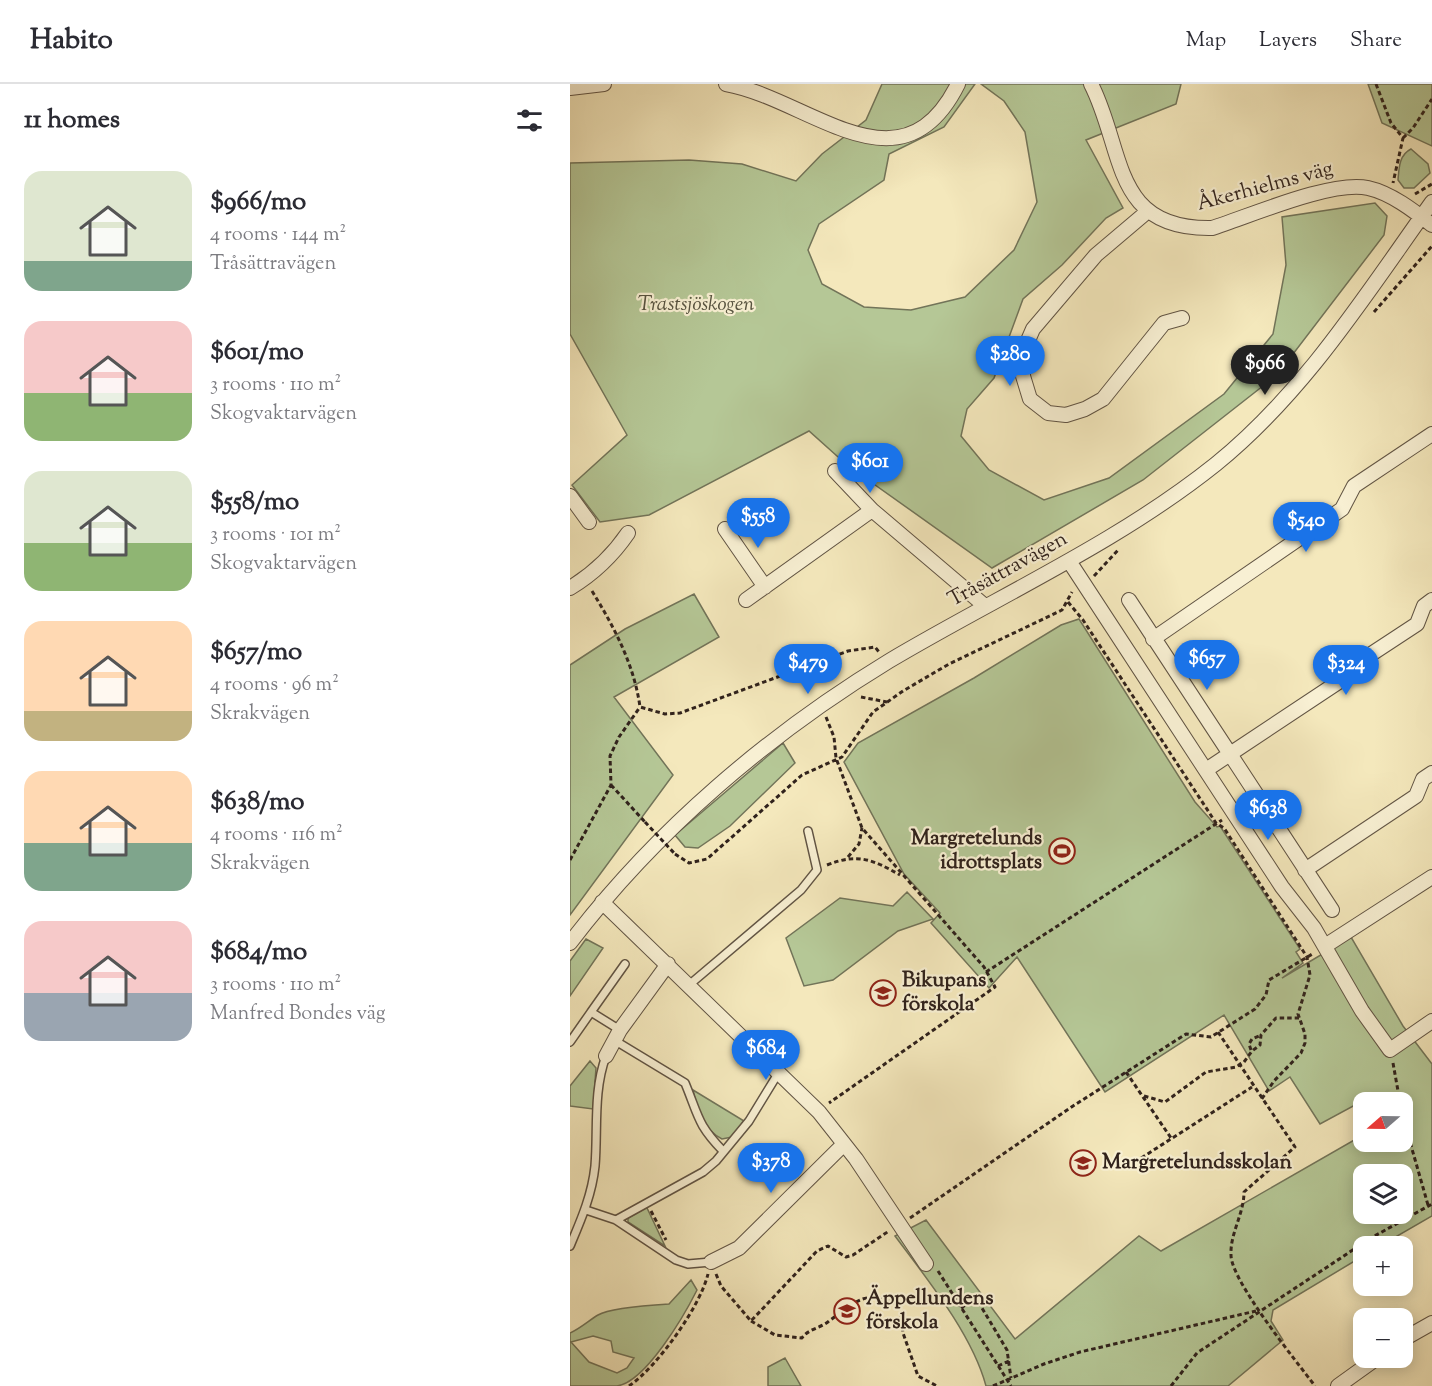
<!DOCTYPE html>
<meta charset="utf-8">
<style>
body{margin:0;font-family:"Sorts Mill Goudy",serif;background:#f7f7f7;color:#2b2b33;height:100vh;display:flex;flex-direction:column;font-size:22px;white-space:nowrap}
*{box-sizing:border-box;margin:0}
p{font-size:20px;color:#7c7c81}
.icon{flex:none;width:33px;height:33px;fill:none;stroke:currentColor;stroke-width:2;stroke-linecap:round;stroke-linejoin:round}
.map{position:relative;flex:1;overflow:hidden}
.panel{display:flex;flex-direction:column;background:#fff;width:570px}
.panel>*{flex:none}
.needle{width:39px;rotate:250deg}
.tools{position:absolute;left:783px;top:1008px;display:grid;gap:12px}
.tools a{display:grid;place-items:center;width:60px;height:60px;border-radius:12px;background:#fff;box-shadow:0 3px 15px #0003;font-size:30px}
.price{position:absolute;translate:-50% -51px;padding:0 14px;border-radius:21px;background:#1a73e8;color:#fff;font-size:20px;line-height:39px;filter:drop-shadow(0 2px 3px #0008)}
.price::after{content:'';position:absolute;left:50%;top:36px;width:18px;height:14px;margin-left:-9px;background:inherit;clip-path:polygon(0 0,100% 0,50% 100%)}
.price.active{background:#222;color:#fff}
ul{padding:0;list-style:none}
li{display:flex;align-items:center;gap:18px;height:150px;padding:0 24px}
li span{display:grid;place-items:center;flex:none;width:168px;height:120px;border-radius:18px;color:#555}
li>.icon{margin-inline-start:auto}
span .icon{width:72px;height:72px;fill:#fffc;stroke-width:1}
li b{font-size:26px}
h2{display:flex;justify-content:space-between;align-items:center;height:72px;padding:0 24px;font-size:26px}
header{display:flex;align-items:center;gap:36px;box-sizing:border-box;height:84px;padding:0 30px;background:#fff;border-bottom:2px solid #e1e1e2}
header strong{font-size:28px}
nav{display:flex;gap:33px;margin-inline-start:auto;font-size:21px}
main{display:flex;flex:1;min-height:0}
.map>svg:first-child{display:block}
.green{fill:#b5c796;stroke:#727459;stroke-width:1.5;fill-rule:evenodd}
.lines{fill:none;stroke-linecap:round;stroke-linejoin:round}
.lane-casing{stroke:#615444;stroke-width:10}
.street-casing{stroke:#615444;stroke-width:16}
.path{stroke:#30221c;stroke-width:3;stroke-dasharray:4.5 3;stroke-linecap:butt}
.lane{stroke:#f8f0d3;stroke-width:7}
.street{stroke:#f8f0d3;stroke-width:14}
.path-bridge{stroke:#30221c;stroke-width:3;stroke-dasharray:4.5 3;stroke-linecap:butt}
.labels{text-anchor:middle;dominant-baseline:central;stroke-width:4.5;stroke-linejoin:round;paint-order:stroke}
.street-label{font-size:21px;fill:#30221c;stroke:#f8f0d3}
.park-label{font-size:21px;font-style:italic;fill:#585441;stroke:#f8f0d3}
.poi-label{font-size:21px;font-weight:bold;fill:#30221c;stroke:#f8f0d3;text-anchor:start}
</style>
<header>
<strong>Habito</strong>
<nav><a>Map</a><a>Layers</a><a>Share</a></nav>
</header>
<main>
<section class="panel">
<h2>11 homes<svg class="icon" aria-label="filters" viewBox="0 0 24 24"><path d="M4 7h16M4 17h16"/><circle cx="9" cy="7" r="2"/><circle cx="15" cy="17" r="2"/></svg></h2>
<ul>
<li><span style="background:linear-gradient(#dfe7d0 75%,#7fa58c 0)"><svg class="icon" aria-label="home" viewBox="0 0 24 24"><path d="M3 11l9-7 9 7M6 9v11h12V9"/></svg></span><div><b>$966/mo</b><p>4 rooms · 144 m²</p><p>Tråsättravägen</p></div></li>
<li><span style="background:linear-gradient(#f6c9c9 60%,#8fb573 0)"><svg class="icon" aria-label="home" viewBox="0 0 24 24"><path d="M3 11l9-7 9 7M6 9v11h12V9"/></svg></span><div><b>$601/mo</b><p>3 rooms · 110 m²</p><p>Skogvaktarvägen</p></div></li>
<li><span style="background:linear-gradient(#dfe7d0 60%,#8fb573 0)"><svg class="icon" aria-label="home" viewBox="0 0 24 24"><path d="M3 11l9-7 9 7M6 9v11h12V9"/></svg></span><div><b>$558/mo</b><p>3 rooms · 101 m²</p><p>Skogvaktarvägen</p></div></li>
<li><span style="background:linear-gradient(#ffd9b3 75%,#c2b280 0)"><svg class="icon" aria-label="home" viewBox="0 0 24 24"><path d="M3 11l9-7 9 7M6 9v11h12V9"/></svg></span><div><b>$657/mo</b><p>4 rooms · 96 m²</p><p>Skrakvägen</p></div></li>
<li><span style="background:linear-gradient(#ffd9b3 60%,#7fa58c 0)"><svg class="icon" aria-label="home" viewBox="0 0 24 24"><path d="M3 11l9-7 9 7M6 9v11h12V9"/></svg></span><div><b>$638/mo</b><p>4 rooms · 116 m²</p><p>Skrakvägen</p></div></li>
<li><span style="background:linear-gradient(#f6c9c9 60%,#9aa5b1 0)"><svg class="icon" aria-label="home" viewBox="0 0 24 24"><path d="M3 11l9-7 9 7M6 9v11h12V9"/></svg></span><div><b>$684/mo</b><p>3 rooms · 110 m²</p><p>Manfred Bondes väg</p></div></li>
</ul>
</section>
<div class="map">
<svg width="862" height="1302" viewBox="0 0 862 1302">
<rect width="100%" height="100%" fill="#f4e8bc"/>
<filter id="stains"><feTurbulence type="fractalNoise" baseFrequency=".00333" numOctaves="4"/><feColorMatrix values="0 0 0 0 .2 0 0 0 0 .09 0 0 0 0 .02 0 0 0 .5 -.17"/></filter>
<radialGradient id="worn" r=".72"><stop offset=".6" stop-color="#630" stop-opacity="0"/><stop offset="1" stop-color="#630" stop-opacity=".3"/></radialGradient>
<!-- green -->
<path class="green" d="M312 0H405L374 43 319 70 314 96 249 140 238 166 252 200 294 223 341 226 395 213 444 166 467 118 455 48 434 17 411 0H611L606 20 516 56 553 124 536 134 492 181 453 215 424 294 397 325 391 352 419 386 474 416 539 394 654 310 703 250 716 181 712 133 805 119 817 132 814 151 707 291 573 396 422 484 277 381 239 347 79 431 30 438 2 401 57 351 0 250V79L119 76 172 80 226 97 252 70 296 36Z
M798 0H862V62L812 39Z
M841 65 858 80 860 89 844 104H834L828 96C829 84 829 71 841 65Z
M124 510 149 553 44 613 103 691 0 831V581L55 545Z
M509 535 625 718 647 743 650 742 730 865 726 868 733 879 712 894 781 853 833 942 862 980V1132L810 1162H794L793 1172 703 1226 701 1237 713 1256 658 1302H416C402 1250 357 1195 325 1152L356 1136 445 1255 569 1152 591 1167 793 1051 794 1058H832V1018H794L793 1036 785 1021 750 1040 720 993 699 1007 654 931 535 1008 447 873 419 904 361 839 370 829 334 790 274 678 288 659 404 594 491 541ZM794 1090H832V1130H794Z
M213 659 225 679 160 742 128 764 115 763 105 751Z
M337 808 363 835 328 847 263 896 234 902 216 854 270 814 323 822Z
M16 855 33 864 0 912V877Z
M20 977 26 984 23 1025 0 1022V1002Z
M123 1006 174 1037 162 1053 152 1055C133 1045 127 1026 123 1006Z
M75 1124H77L95 1162 58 1138V1134Z
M121 1196 127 1206C115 1230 76 1298 47 1302 32 1302 15 1302 0 1302V1249C11 1244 18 1237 28 1231 40 1224 83 1221 99 1220ZM23 1252 41 1257 43 1268 64 1274 57 1284 47 1289 19 1278 1 1258Z
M215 1274 231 1302H198V1283Z"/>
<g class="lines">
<!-- lane casing -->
<g class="lane-casing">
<path id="lane" d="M119 901 231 806 247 786 238 747
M21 928 55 880
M44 956 115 999C129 1033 127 1040 153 1067
M0 958 21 928 50 946
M16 1126 46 1136 106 1176 118 1180 141 1178
M46 1136 133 1088 146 1077 179 1037 209 988
M0 1162C11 1136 22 1111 25 1082 28 1046 23 1007 36 972"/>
</g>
<!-- street casing -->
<g class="street-casing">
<path id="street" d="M156 0C240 15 331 114 388 0
M521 0C555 66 541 146 642 144 680 132 762 96 798 104 821 109 844 127 862 141
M0 4 34 0
M578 127 526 171 463 245 453 268V292L460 315 478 329 496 331 515 325 533 315 594 239 612 234
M265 387 302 426
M0 412 19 438
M155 445 195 503
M499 477 712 803 744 844 792 927 820 966 862 937
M0 504C23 490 43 471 58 449
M176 516 302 426 415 522
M559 516 660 670 636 686
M583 555 772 425 784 402 862 350
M735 786 846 712 853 695 862 689
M32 818 249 1028 286 1075 356 1180
M762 826 660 670 776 593 780 584 847 540 854 522 862 516
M0 859C86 746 199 650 319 577 428 512 546 460 646 380 735 308 796 210 862 118
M755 862 862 793
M36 972 50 946 98 880
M141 1178 169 1164 274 1060
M832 1256 862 1239
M768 1302 807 1274"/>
</g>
<!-- path -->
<path class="path" d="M806 0 821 39 833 54 823 99
M833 54 843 44 862 15
M845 110 862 100
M804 228 862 162
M524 492 548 466
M22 507C44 543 64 580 70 623L95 630 110 629 278 567 305 563 309 568
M498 518 513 536 646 739 654 744 737 873 740 891 728 930 735 950V959L731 969 704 997 691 1016
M291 613 317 618
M256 633 264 653 266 674 292 744 414 883 425 903 259 1019
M41 701 75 738
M105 770 119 779 137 775 232 691 272 673 303 628 333 607 379 580 492 526 502 508
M278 773 289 760 292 744
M0 776 41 701 40 672 49 653 70 623
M257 781C287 769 302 775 330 791
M416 888 652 736
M648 948 725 1063 674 1108C674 1130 660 1149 661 1171 661 1197 727 1278 745 1302
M681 966 679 960 682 955 691 951
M823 979 830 1018
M556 988 601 1054
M574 1012 595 1018 636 988 666 983 674 978 682 967 690 961 691 951 706 934H729
M832 1030 858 1121
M565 1078 682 1003
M81 1127 96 1156
M340 1134 503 1022 616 950 641 953 685 925 696 911 699 896 744 869
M368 1187 441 1302
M146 1190 151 1202 181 1237 247 1167 258 1162 276 1173 283 1171 319 1147
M391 1224 406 1214 437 1266 441 1294
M181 1237 205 1251 232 1254C238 1245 251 1244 259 1237 287 1217 295 1204 330 1222L333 1249 348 1292 367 1302
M428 1282 439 1277
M59 1302C87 1283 130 1223 138 1190
M423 1302 474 1280 510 1268 686 1227
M601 1302 627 1269 801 1154 862 1120"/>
<!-- lane -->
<use href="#lane" class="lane"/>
<!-- street -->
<use href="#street" class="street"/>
<!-- path-bridge -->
<path class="path-bridge" d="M75 738 105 770"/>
</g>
<!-- icons -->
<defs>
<g id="stadium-ring" transform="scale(1.35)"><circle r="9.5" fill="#f8f0d3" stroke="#8f2418" stroke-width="1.5"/><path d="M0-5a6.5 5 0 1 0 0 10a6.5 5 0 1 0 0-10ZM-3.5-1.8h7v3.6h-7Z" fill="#8f2418"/></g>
<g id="school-ring" transform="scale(1.35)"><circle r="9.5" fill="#f8f0d3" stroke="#8f2418" stroke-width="1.5"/><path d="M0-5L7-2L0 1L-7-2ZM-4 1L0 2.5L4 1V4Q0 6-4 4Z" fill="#8f2418"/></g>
</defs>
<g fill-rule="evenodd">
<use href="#stadium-ring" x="492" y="767"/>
<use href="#school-ring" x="313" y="909"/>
<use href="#school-ring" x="513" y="1079"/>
<use href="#school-ring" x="277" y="1227"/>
</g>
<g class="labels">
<!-- street labels -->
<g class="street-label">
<text transform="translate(695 103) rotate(-15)">Åkerhielms väg</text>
<text transform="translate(438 486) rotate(-29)">Tråsättravägen</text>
</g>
<!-- park labels -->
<g class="park-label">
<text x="126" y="221">Trastsjöskogen</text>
</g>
<!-- poi labels -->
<g class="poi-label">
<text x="472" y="755" text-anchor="end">Margretelunds<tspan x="472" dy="24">idrottsplats</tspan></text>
<text x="332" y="897">Bikupans<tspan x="332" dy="24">förskola</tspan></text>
<text x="532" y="1079">Margretelundsskolan</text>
<text x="296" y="1215">Äppellundens<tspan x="296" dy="24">förskola</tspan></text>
</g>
</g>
<rect width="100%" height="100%" filter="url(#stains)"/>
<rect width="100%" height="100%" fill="url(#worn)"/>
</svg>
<div class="tools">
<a><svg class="needle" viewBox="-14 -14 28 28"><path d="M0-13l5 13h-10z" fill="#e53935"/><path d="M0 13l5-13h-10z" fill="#7c7c81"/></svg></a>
<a><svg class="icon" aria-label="layers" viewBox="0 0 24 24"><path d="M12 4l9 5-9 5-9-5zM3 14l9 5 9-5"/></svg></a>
<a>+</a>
<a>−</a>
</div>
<b class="price" style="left:440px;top:303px">$280</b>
<b class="price active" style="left:695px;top:312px">$966</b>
<b class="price" style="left:300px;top:410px">$601</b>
<b class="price" style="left:188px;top:465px">$558</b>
<b class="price" style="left:736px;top:469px">$540</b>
<b class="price" style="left:637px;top:607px">$657</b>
<b class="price" style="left:238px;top:611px">$479</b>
<b class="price" style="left:776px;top:612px">$324</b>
<b class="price" style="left:698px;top:757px">$638</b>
<b class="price" style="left:196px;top:997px">$684</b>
<b class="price" style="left:201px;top:1110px">$378</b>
</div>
</main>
